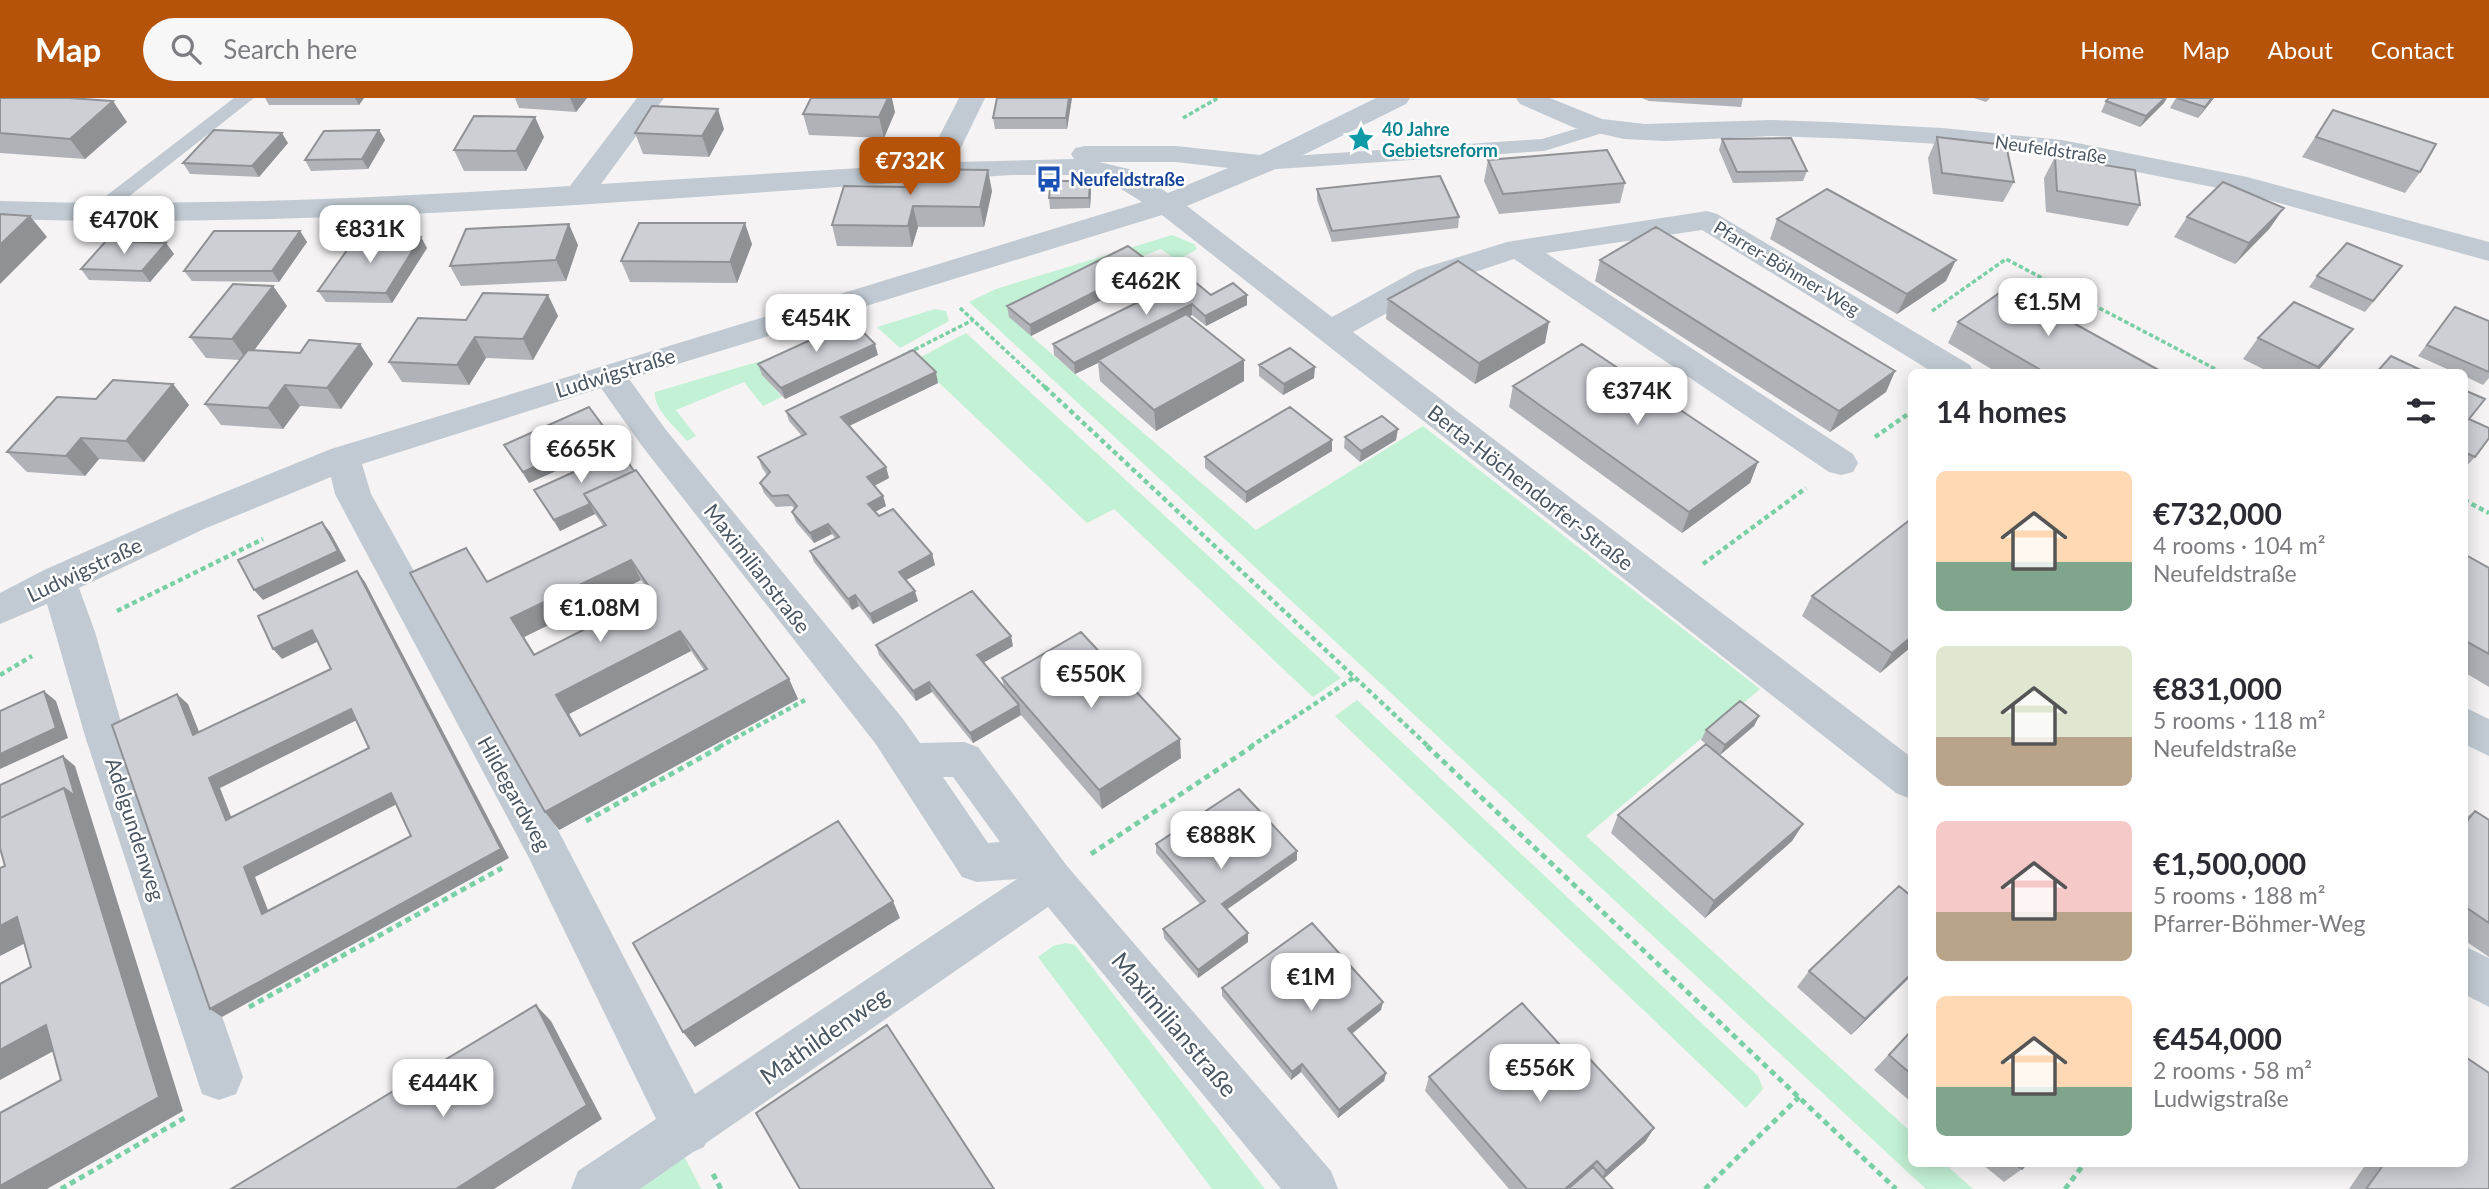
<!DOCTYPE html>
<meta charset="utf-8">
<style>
body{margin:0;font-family:Lato,sans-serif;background:#f7f7f7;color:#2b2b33;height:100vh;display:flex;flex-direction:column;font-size:26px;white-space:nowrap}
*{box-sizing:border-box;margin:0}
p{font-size:23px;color:#7c7c81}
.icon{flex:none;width:38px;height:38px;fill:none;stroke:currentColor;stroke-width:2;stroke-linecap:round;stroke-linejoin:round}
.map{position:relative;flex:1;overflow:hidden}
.drawer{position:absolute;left:1908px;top:271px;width:560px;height:798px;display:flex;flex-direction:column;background:#fff;border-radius:10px;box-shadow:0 4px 18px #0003}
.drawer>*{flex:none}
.price{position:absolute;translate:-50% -60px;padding:0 16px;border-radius:14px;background:#fff;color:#222;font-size:23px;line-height:46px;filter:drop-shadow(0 2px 4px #0008)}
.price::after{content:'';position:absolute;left:50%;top:42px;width:21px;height:16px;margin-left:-10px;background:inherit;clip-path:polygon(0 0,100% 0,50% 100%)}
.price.current{background:#b45309;color:#fff}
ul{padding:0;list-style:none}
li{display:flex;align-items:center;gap:21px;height:175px;padding:0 28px}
li span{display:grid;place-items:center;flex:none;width:196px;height:140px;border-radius:10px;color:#555}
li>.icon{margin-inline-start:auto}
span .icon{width:84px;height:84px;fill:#fffc;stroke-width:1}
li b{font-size:30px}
h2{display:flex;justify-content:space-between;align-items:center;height:84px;padding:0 28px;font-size:30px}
header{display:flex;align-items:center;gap:42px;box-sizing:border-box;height:98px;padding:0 35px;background:#b45309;color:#fff}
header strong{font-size:33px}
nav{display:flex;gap:38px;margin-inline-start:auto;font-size:24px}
.search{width:490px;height:63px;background:#f7f7f7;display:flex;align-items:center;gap:18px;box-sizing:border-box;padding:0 24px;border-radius:38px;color:#7c7c81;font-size:26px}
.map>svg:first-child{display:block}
.green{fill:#c3f1d5}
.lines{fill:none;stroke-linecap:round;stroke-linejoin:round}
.path-far2{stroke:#7ad0a6;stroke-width:3.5;stroke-dasharray:4.5 2.5;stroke-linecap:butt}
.path-far1{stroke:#7ad0a6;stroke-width:4.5;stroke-dasharray:5 3.5;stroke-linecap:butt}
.path{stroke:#7ad0a6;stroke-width:5;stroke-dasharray:6 4.5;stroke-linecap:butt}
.lane{fill:#c1cad2;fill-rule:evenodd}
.street{fill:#c1cad2;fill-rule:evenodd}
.wall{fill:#b0b2b7;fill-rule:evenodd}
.shaded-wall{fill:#909195}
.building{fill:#cdcfd5;stroke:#909195;stroke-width:2;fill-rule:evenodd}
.labels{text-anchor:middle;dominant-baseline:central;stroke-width:5;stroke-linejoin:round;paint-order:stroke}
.far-culture-label{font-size:18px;font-weight:bold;fill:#0d838f;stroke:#fff;text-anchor:start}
.far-street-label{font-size:18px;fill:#4a5661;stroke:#fff}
.far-transit-label{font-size:18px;font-weight:bold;fill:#164399;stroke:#fff;text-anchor:start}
.street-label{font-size:21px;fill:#4a5661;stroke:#fff}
.near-street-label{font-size:24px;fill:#4a5661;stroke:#fff}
</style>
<header>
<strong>Map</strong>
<div class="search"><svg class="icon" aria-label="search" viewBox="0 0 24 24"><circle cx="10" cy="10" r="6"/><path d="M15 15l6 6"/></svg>Search here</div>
<nav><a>Home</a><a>Map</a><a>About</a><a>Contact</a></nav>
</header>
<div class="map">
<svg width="2489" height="1091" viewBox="0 0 2489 1091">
<rect width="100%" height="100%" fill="#f5f3f3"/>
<!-- green -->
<path class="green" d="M1172 137 1194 146 1197 151 1177 163 1161 151 1133 162 1031 238 1256 432 1423 328 1760 591 1586 738 1911 1034V1066H1945L1973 1091H1926L969 204 996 191Z
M935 211 946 213 949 223 900 250 877 229Z
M966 235 1341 580 1313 599 1114 411 1087 425 915 262Z
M849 237 763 277 782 299 763 308 744 284 676 312 696 338 687 343C676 330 653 311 655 294Z
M1357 602 1758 978 1763 991 1746 1010 1335 618Z
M1066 845 1075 847 1265 1091H1212L1038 859 1053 848Z
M683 1056 701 1091H630Z"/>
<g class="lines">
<!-- path-far2 -->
<path class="path-far2" d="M1183 20 1218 0
M960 210 1047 291
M1932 213 2006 161 2223 275
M902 258 973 222"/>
<!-- path-far1 -->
<path class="path-far1" d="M1045 289 1429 649
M1875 339 1911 314
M2464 402 2489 415
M1703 466 1806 390
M117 513 263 441
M0 577 32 558
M719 649 805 602
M1250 649 1355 579"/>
<!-- path -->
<path class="path" d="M1427 648 1896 1091
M586 723 722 648
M1091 756 1253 648
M249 909 502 770
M713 1076 721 1091
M61 1091 188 1018
M1705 1091 1799 999
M2065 1091 2084 1066"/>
<!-- lane -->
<path class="lane" d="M234 0H254L103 119H89L86 115 89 111Z
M1602 23 1611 29 1609 33 1544 53 1263 72 1253 66 1263 60 1542 41Z"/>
<!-- street -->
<path class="street" d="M637 0H664L601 86 925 66 959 0H985L954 64 1074 61 1071 56 1075 50 1085 48H1176L1260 57 1376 0H1410L1406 6 1273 72 1187 108 1332 219 1417 172 1507 144 1707 113 1717 116 1970 267 1974 275H1934L1702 132 1546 155 1853 356 1858 365 1853 374 1841 377 1829 374 1514 161 1439 186 1353 234 1911 659V701L1896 695 1162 117 629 281 666 332 903 621 920 645 964 644 978 649 1067 768 1331 1073 1338 1091H1281L1048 809 706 1045 704 1049 693 1054 640 1091H571L578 1073 656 1021 529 760 335 396 331 379 204 431 79 490 95 534 125 638 243 979 236 996 219 1002 202 996 85 638 47 506 0 526V495L44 472 178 413 331 351 1142 104 1110 84 1081 77H1011C675 99 337 131 0 121V103C190 109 380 100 570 88ZM1099 64H1176L1228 70 1168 95 1129 71ZM601 290 642 348 875 645 962 779 977 784 1017 781 695 996 559 734 371 396 362 366ZM943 679H953L1000 744 988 745Z
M1516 0H1550L1602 21 1645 26 1772 22 1829 24 1942 30 2062 42 2247 79 2489 144V163L2243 95 2062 59 1971 48 1857 41 1772 38 1666 43 1624 41 1575 30 1520 6Z
M2464 609 2489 621V658L2464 646Z
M2464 848 2489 860V909L2464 896Z"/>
</g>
<!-- wall -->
<path class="wall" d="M0 0 127 24 85 61 0 55Z
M265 0H364L359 7H269Z
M515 0H587L576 14 519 10Z
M1072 0 1067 31H995L993 20Z
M1642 0H1743L1741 9 1649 3Z
M1974 0H1990L1986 4Z
M2176 0H2214L2198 20 2170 10Z
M2106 3 2164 5 2140 29 2101 14Z
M2333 12 2420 74 2405 95 2302 59Z
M895 14 884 40 809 37 803 16Z
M724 31 709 59 643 56 635 35Z
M379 32 385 42 368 71 311 73 305 62Z
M544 39 526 73H464L454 52Z
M1937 39 2014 84 2003 104 1933 96 1928 60Z
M1722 41 1807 73 1803 83 1733 85 1719 52Z
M288 45 259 79 190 76 183 65Z
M2055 59 2140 107 2128 128 2046 114 2044 80Z
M1488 62 1625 85 1620 105 1499 116 1484 83Z
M844 88 992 93 984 129H918L912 149 837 148 832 127Z
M1317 91 1459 119 1458 130 1332 144 1317 102Z
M1091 93 1090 110 1050 111 1049 100Z
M2187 119 2270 130 2235 166 2174 139Z
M1777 121 1946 183 1897 216 1770 141Z
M300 133 307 144 279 184 192 183 184 173Z
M166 145 174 156 150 184 89 182 81 171Z
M752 146 737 185 630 184 621 163Z
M578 147 566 183 461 188 450 168Z
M427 150 392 205 326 204 318 193Z
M1600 162 1895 273 1886 294 1830 334 1595 183Z
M1151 165 1152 176 1031 238 1009 219 1007 208Z
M2317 178 2394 179 2365 214 2309 189Z
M273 188 287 208 254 252 300 255 360 246 373 266 341 311 300 308 283 331 221 327 205 306 240 262 206 260 190 239Z
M548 197 558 218 533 262 486 260 469 287 402 284 389 264 466 222Z
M1211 197H1247V207L1206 228 1192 217 1189 219 1244 283 1156 333 1100 283 1098 265 1075 276 1054 257 1053 246Z
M1388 201 1545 245 1475 286 1386 221Z
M2455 209 2489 223V280L2483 287 2464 278V275H2456L2418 258Z
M1958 224 2164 275H1998L1948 245Z
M2353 231 2337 251 2316 275H2271L2243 261 2258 240Z
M878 257 785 301 762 277 758 266Z
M1259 267 1314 280 1283 297 1259 278Z
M938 285 849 328 886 369 889 380 874 388 883 398 886 408 875 414 879 418 932 456 935 467 906 482 918 503 873 526 859 508 852 512 814 464 810 453 835 440 832 436 814 445 796 424 792 414 795 411 792 408 776 409 764 395 760 385 767 377 762 370 758 359 802 338 789 323 786 313Z
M173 286 189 307 144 364 99 361 85 378 27 374 7 354 96 301Z
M1513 288 1758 364 1750 385 1682 435 1509 309Z
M2464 292 2475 359 2465 370 2464 369Z
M609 336 614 347 529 385 504 347Z
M1345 339 1396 342 1360 364 1344 350Z
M1332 342V353L1246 405 1205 370V359Z
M620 353 789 581 798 601 559 732 488 484 604 429 595 416 560 433 534 392ZM641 482 652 497 535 557 524 539ZM691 553 704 572 581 637 569 616Z
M2464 456 2489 470V589L2464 574Z
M1812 498 1911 549 1880 575 1802 518Z
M876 547 1013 548 983 565 1004 589 1002 580 1181 660 1102 711 1021 617 973 645 932 594 916 603 879 557Z
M1759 618 1754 628 1720 657 1701 642 1706 632Z
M2475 713 2489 722V859L2464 842V721Z
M1618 717 1803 726 1792 743 1705 820 1611 735Z
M1156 746 1297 753V762L1227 811 1248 835V844L1198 880 1164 840 1163 831 1200 806 1156 755Z
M1911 798V878L1851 937 1797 889 1809 873Z
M1222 890 1381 912 1352 936 1386 975 1384 983 1338 1020 1301 974 1291 982 1222 898Z
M1911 933V1004L1874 972Z
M1578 967 1654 1030 1645 1044 1603 1081 1613 1091H1509L1425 993 1429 979Z
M1982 1066H2026L2022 1071 2004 1084Z
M2366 1066H2464L2489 1091H2349Z"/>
<!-- shaded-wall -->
<path class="shaded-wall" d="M355 0H364L359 7Z
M570 0H587L576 14Z
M888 0H892L895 14 884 40 879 19Z
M1069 0H1072L1067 31 1066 20Z
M2165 0H2167L2164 5 2140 29 2146 18Z
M2212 0H2214L2198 20 2205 9Z
M113 3 127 24 85 61 70 41Z
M718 11 724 31 709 59 702 38Z
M535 19 544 39 526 73 516 53Z
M379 32 385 42 368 71 362 61Z
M282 35 288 45 259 79 252 68Z
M988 72 992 93 984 129 980 109Z
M1090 83 1091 93 1090 110 1089 100Z
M913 108 918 129 912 149 908 128Z
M2284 110 2270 130 2235 166 2249 145Z
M30 118 47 139 0 186V147Z
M745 125 752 146 737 185 730 164Z
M569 126 578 147 566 183 556 162Z
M300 133 307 144 279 184 272 173Z
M421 139 427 150 392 205 386 195Z
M166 145 174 156 150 184 142 173Z
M1956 162 1946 183 1897 216 1907 196Z
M1151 165 1152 176 1031 238 1030 227Z
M273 188 287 208 247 262 232 241Z
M548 197 558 218 533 262 523 241Z
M1247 197V207L1206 228 1205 218Z
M1192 206V217L1100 264 1098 262V265L1075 276 1074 265Z
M1549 224 1545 245 1475 286 1479 265Z
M2353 231 2337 251 2316 275H2314Z
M475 239 486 260 469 287 457 267Z
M360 246 373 266 341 311 327 290Z
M875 246 878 257 785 301 781 290Z
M1244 262V283L1156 333 1154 312Z
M1315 269 1314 280 1283 297 1284 286Z
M1895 273 1886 294 1830 334 1839 313Z
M936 274 938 285 845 330 841 319Z
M173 286 189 307 144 364 126 343Z
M285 287 300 308 283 331 268 310Z
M1398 331 1396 342 1360 364 1361 353Z
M609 336 614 347 529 385 523 374Z
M81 340 99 361 85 378 66 358Z
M1332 342V353L1246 405V394Z
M1758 364 1750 385 1682 435 1689 414Z
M886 369 889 380 870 390 867 379Z
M883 398 886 408 871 416 868 406Z
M590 406 595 416 560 433 554 422Z
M322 424 330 434 346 463 263 502 254 492Z
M828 426 832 436 814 445 810 435Z
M932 456 935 467 902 484 899 474Z
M631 462 641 482 524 539 547 576 511 520Z
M357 473 365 484 509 760 222 919 210 911 501 751Z
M915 493 918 503 873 526 870 516Z
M855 497 859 508 852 512 848 501Z
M312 532 321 542 282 561 273 551Z
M680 533 691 553 569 616 593 657 556 597Z
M1011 538 1013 548 979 567 977 557Z
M1911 539V549L1880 575 1892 555Z
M789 581 798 601 559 732 545 714Z
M929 584 932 594 916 603 913 593Z
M44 593 56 603 68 640 0 671V656Z
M177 596 188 606 204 646 193 637Z
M1019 607 1021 617 973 645 970 635Z
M351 611 359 621 220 690 236 731 226 722 209 680Z
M1759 618 1754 628 1720 657 1725 647Z
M1180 641 1181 660 1102 711 1099 692Z
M63 658 75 668 183 1013 47 1091H0V1088L159 999 64 690Z
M391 695 399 705 255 779 273 825 262 816 244 769Z
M1803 726 1792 743 1705 820 1714 803Z
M1297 753V762L1222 815V806Z
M893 803 900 820 695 949 683 934Z
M17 819 43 836 0 858V828Z
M1248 835V844L1198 880V872Z
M1911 876V878L1851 937 1865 921Z
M1383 904 1381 912 1347 939 1348 931Z
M536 907 551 923 602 1021 494 1091H456Z
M46 927 72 943 0 982V952Z
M1302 966 1301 974 1291 982 1292 974Z
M1386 975 1384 983 1338 1020 1339 1012Z
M1654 1030 1645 1044 1598 1086 1606 1073Z
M1597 1063 1589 1076 1572 1091H1565Z"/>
<!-- building -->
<path class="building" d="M0 0H69L113 3 70 41 0 35Z
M811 0H888L879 19 803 16Z
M997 0H1069L1066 20H993Z
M2109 0H2165L2146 18 2106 3Z
M2177 0H2212L2205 9Z
M652 8 718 11 702 38 635 35Z
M2333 12 2436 46 2420 74 2316 39Z
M474 18 535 19 516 53 454 52Z
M214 32 282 35 252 68 183 65Z
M379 32 362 61 305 62 324 33Z
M1937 39 2006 47 2014 84 1942 75Z
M1791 40 1807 73 1737 74 1722 41Z
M1607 52 1625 85 1503 96 1488 62Z
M2055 59 2135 72 2140 107 2057 93Z
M916 71 988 72 980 109 913 108 908 128 832 127 844 88 911 89Z
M1440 78 1459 119 1332 133 1317 91Z
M1051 83H1090L1089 100H1049Z
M2223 84 2284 110 2249 145 2187 119Z
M1827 91 1956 162 1907 196 1777 121Z
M0 116 30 118 0 147Z
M639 125H745L730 164 621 163Z
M569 126 556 162 450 168 466 131Z
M1656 129 1895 273 1839 313 1600 162Z
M214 133H300L272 173H184Z
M357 138 421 139 386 195 318 193Z
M106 143 166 145 142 173 81 171Z
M2347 145 2402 168 2373 203 2317 178Z
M1128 148 1151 165 1030 227 1007 208Z
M1458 163 1549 224 1479 265 1388 201Z
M1189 179 1211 197 1233 185 1247 197 1205 218 1192 206 1074 265 1053 246Z
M233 186 273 188 232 241 190 239Z
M2008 189 2164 275H2046L1958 224Z
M483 195 548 197 523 241 475 239 457 267 389 264 418 220 466 222Z
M2294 204 2353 231 2318 269 2258 240Z
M2455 209 2489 223V274L2427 247Z
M1186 216 1244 262 1154 312 1098 262Z
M852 223 875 246 781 290 758 266Z
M309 242 360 246 327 290 285 287 268 310 205 306 248 252 300 255Z
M1582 246 1758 364 1689 414 1513 288Z
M1290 250 1315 269 1284 286 1259 267Z
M913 252 936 274 841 319 886 369 867 379 883 398 868 406 879 418 893 411 932 456 899 474 915 493 870 516 855 497 848 501 810 453 839 439 828 426 810 435 792 414 797 408 788 397 772 398 760 385 770 374 758 359 806 336 786 313Z
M2391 258 2427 275H2376Z
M113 282 173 286 126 343 81 340 66 358 7 354 57 299 96 301Z
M2464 292 2485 301 2469 321 2489 330V340L2475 359 2464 354Z
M589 309 609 336 523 374 504 347Z
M1290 309 1332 342 1246 394 1205 359Z
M1382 318 1398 331 1361 353 1345 339Z
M620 353 634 373 584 396 590 406 554 422 534 392Z
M636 372 789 581 545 714 410 475 466 450 487 484 606 427 584 396ZM631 462 654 496 534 557 511 520ZM680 533 707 571 580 638 556 597Z
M1911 421V539L1892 555 1812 498Z
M322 424 338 453 254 492 238 462Z
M2464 456 2489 470V556L2464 542Z
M357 473 501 751 210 911 112 627 177 596 193 637 331 571 312 532 273 551 258 518ZM351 611 369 650 226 722 209 680ZM391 695 411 738 262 816 244 769Z
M972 493 1011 538 977 557 1019 607 970 635 929 584 913 593 876 547Z
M1081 534 1180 641 1099 692 1002 580Z
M44 593 56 630 0 656V613Z
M1740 603 1759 618 1725 647 1706 632Z
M1706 646 1803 726 1714 803 1618 717Z
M63 658 75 698 64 690 0 720V687Z
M64 690 159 999 0 1088V1015L61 982 46 927 0 952V886L31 869 17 819 0 828V770L5 768 0 750V720Z
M1239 691 1297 753 1222 806 1248 835 1198 872 1163 831 1205 803 1156 746Z
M2475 713 2489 722V825L2464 808V727Z
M838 723 893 803 683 934 633 845Z
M1899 788 1911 798V876L1865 921 1809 873Z
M1312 825 1383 904 1348 931 1386 975 1339 1012 1302 966 1292 974 1222 890Z
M1522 905 1578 967 1588 959 1654 1030 1606 1073 1597 1063 1565 1091H1527L1429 979Z
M536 907 587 1007 456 1091H231Z
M887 927 994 1091H800L756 1015Z
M1911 933V976L1889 957Z
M2464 958 2489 975V1091H2366L2384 1066H2464Z
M2015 1066H2026L2022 1071Z
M1593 1069 1613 1091H1568Z"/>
<!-- icons -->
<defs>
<g id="sight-bare" transform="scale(2.1)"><path d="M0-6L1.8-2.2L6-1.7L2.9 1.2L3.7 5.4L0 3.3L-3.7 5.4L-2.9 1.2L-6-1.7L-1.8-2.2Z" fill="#0f9aa8" stroke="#fff" stroke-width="2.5" paint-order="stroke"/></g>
<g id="bus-bare" transform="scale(2.1)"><path d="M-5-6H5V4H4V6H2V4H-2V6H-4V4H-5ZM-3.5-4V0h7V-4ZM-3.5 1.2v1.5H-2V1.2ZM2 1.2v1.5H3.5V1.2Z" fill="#1a4fb4" stroke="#fff" stroke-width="2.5" paint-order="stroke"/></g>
</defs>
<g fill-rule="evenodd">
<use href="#sight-bare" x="1361" y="41"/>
<use href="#bus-bare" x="1049" y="81"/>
</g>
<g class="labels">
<!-- far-culture labels -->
<g class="far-culture-label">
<text x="1382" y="31">40 Jahre<tspan x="1382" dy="21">Gebietsreform</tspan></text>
</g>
<!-- far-street labels -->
<g class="far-street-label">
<text transform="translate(2051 51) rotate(8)">Neufeldstraße</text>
<text transform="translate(1787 170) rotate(31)">Pfarrer-Böhmer-Weg</text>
</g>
<!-- far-transit labels -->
<g class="far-transit-label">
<text x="1070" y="81">Neufeldstraße</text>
</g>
<!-- street labels -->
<g class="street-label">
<text transform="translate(615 274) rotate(-17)">Ludwigstraße</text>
<text transform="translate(1531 389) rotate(38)">Berta-Höchendorfer-Straße</text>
<text transform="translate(758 470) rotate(52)">Maximilianstraße</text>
<text transform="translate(84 471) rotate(-25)">Ludwigstraße</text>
<text transform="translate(515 695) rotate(61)">Hildegardweg</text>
<text transform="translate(136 731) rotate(72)">Adelgundenweg</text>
</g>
<!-- near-street labels -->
<g class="near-street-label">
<text transform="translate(1175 926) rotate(50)">Maximilianstraße</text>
<text transform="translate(824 937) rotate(-35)">Mathildenweg</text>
</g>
</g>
</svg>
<b class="price current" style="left:910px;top:99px">€732K</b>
<b class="price" style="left:124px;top:158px">€470K</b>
<b class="price" style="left:370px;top:167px">€831K</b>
<b class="price" style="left:1146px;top:219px">€462K</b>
<b class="price" style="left:2048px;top:240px">€1.5M</b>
<b class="price" style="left:816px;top:256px">€454K</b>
<b class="price" style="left:1637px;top:329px">€374K</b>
<b class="price" style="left:581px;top:387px">€665K</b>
<b class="price" style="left:600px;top:546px">€1.08M</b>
<b class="price" style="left:1091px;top:612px">€550K</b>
<b class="price" style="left:1221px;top:773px">€888K</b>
<b class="price" style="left:1311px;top:915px">€1M</b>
<b class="price" style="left:1540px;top:1006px">€556K</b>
<b class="price" style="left:443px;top:1021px">€444K</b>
<section class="drawer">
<h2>14 homes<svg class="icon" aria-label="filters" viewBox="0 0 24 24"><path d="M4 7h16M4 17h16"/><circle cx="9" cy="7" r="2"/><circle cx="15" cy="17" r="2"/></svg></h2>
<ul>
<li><span style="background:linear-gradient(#ffd9b3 65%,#7fa58c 0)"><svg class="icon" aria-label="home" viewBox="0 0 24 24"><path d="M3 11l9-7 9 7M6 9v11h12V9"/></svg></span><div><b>€732,000</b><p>4 rooms · 104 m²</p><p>Neufeldstraße</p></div></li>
<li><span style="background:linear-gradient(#dfe7d0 65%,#b9a48a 0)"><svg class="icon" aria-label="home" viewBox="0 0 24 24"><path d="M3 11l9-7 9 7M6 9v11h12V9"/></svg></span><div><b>€831,000</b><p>5 rooms · 118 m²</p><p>Neufeldstraße</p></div></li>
<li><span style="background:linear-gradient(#f6c9c9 65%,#b9a48a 0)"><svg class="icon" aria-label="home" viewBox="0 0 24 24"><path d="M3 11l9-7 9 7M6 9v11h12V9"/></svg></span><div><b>€1,500,000</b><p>5 rooms · 188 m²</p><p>Pfarrer-Böhmer-Weg</p></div></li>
<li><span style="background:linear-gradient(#ffd9b3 65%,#7fa58c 0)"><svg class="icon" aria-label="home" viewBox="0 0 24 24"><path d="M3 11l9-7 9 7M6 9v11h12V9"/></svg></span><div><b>€454,000</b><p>2 rooms · 58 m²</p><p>Ludwigstraße</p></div></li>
</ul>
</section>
</div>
